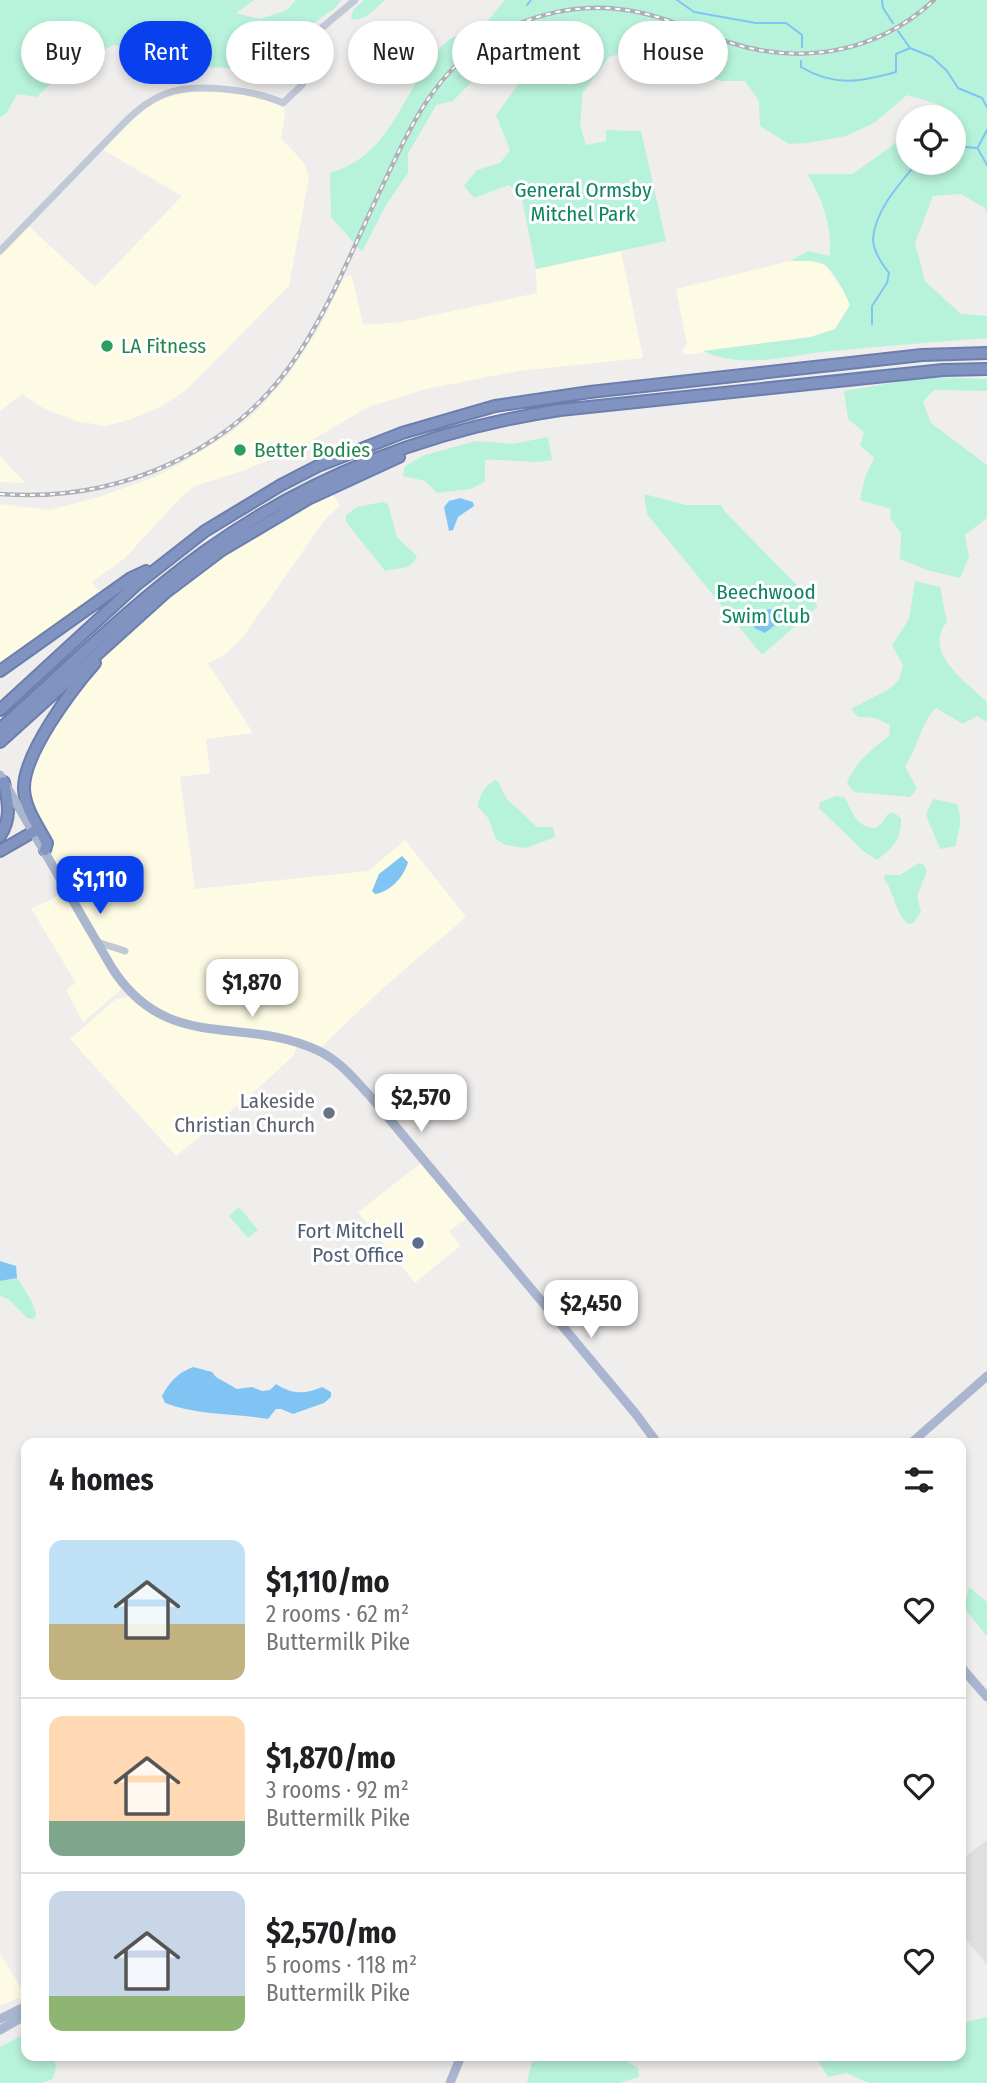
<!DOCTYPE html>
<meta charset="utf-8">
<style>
body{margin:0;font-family:"Fira Sans Condensed",sans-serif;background:#f6f6f6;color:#202124;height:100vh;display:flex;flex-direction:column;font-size:26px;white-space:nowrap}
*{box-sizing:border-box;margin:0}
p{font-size:23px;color:#757577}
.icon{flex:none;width:38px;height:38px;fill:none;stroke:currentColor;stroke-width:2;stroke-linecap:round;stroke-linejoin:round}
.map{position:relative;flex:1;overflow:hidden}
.panel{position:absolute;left:21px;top:1438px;width:945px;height:623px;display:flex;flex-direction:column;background:#fff;border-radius:14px;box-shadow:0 4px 10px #0003}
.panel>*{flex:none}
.hud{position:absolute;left:21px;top:21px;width:945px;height:63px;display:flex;gap:14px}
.controls{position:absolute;left:896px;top:105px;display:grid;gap:14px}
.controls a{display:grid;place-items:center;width:70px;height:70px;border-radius:50%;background:#fff;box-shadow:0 4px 10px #0003;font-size:35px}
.price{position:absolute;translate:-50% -60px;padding:0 16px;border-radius:14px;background:#fff;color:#222;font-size:23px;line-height:46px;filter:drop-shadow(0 2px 4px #0008)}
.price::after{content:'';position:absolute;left:50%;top:42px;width:21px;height:16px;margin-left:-10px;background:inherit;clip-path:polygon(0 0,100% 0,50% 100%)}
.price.on{background:#0940ee;color:#fff}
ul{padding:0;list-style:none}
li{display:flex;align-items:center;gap:21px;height:175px;padding:0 28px}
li+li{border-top:2px solid #e0e0e0}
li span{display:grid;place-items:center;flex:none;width:196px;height:140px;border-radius:14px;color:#555}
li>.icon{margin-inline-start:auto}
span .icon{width:84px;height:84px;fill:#fffc;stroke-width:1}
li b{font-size:30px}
h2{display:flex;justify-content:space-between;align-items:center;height:84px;padding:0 28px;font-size:30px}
.pill{padding:0 24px;border-radius:32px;background:#fff;box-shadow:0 4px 10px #0003;font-size:24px;line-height:63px}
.pill.on{background:#0940ee;color:#fff}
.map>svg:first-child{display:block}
.commercial{fill:#fdfbe4}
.education{fill:#e1dfdf}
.green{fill:#b7f2da}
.water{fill:#80c4f3}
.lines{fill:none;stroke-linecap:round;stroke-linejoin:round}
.stream{stroke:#80c4f3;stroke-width:2}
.highway-casing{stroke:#6c7ead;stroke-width:14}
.minor{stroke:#c2c9d6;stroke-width:7}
.major{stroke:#aab6cf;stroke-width:9}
.highway{stroke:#8093c1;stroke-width:10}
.rail-casing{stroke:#afb1b9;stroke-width:4.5}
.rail{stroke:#fff;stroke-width:2;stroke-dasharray:5;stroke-linecap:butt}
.leisure-dot{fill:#2e9e5b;stroke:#fff;stroke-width:2.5}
.worship-dot{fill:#6b7280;stroke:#fff;stroke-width:2.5}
.service-dot{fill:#5c6f8a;stroke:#fff;stroke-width:2.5}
.labels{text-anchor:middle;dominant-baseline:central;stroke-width:6;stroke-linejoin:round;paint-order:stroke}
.park-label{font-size:21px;fill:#0f8460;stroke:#fff}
.leisure-label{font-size:21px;fill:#27864d;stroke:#fff;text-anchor:start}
.worship-label{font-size:21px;fill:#5b616d;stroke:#fff;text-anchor:end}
.service-label{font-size:21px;fill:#4e5e75;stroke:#fff;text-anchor:end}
</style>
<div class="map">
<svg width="987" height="2083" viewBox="0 0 987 2083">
<rect width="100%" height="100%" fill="#f0eeed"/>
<!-- commercial -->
<path class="commercial" d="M181 90 259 94 283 103 285 115 281 138 304 163 309 177 289 286 186 390 162 406 132 419 106 426 76 421 43 408 22 394 0 411V251L26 224 95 287 182 196 100 148 140 108Z
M621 251 643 358 518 371 426 389 368 407 302 446 245 470 195 486 182 496 125 558 92 582 96 588 107 595 0 671V504L49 510 99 497 155 477 187 460 232 432 259 409 286 378 318 330 345 276H352L363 325 402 322 537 293 536 269Z
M790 261H811L825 265 845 293 851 305 835 329 810 337 685 355 682 352 687 344 676 289Z
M0 456 25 483 0 482Z
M329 488 340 506 326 518 243 637 224 655 208 663 253 733 206 739 210 773 180 777 195 889 368 871 405 840 466 917 383 988 318 1050 298 1042 294 1055 255 1091 176 1156 70 1039 116 999 132 996 124 987 83 1022 66 990 76 983 31 908 49 901 67 889 31 814 26 769 91 668 149 613 200 570Z
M424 1161 470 1216 449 1231 460 1246 415 1283 358 1212Z
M0 1953 26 1997V2006L20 1998 0 2005Z"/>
<!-- education -->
<path class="education" d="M987 1840V1965L961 1933V1860Z"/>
<!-- green -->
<path class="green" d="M0 0H254L236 13 260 19 287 10 296 0H341L335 8 307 28 306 44 299 54 286 35C279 43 273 55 264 60 235 78 210 58 186 75L164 57 138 49 114 45 68 66 37 97 17 94 6 114 0 117Z
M364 0H385C375 8 366 22 351 19L353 10Z
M505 0H987V214L985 208 961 194 933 196 915 243 925 281 961 314 987 316V338C935 342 883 346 831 351 788 355 744 370 703 351L811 337 835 329 850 305C846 295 834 271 825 265 816 259 801 261 790 261L808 251 830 256C832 227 823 199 807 174H853L908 134V163H954V117H941L943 106 907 95 874 123 846 136 808 143 789 144 760 126 759 101 745 81H722L622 53 609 57 583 92 580 125 586 145 606 141V130L641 131 666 241 536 269 522 199 509 185 474 198 464 186 477 170 500 163 510 150 496 115 528 71 532 43 521 39 491 50 479 74 453 101 436 105 408 154V173L386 205 362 252 331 217 330 173C396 154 402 86 445 43 455 33 473 34 484 25 489 21 499 6 505 0Z
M927 377 987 379V391L934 390 923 402 931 423 987 465V518L965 535 969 557 960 578 927 570 900 559 901 533 890 518 891 509 860 500 865 477 874 458 860 445 864 432 848 419 844 391Z
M548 437 552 460C529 465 508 458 485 460V482L470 489 437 493 425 481 403 476 405 466 425 455 476 441 512 444Z
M644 494 686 505H721L725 512 818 606 762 655 647 514Z
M382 502 388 504 397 537 417 556C412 571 398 567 385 571L346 522V515L357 507Z
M915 581 940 587 947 622C922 653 966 681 987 702V722L977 716 963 724 936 708C922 720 917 750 905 766L917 789 910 797 854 792 847 783C855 762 872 749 889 736L890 725 875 718 858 717 851 709 889 689 899 680 903 665 892 645 909 619Z
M495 780 498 781 506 798 537 827H553L555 837 526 848 505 845 496 839 488 818 478 807C479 795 485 786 495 780Z
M836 796 844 797C854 813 855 827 876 828L883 822 887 815 893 812 901 818C902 838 893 848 877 860L863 851 819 808 820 802Z
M933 799 957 804C964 825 958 827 956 846L940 849 926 815Z
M919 863 923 864 927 871 917 896 921 912 913 923 908 924C894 911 895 893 884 879L885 875H900Z
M239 1207 258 1230 248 1238 229 1216Z
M17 1278 31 1300 36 1313 34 1319 27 1318 8 1299 0 1296V1281Z
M969 1587 987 1602V1636L964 1608Z
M987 2017V2083H869L846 2073 828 2077 815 2056H961V2023Z
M26 2033V2056H54L56 2067 53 2079 42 2083H0V2047Z
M533 2056H583L608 2059 620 2057 638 2068 639 2077 619 2083H527Z"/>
<!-- water -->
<path class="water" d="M460 498 473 502 474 506 458 517 453 530 449 531 444 507 449 501Z
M768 609 775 610 780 615 779 622 765 633 754 628 755 620Z
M402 856 408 862C404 877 390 892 375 894L372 891 379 874Z
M0 1261 16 1266 17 1278 0 1281Z
M193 1367 212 1372 216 1377 237 1389 252 1387 262 1391 270 1390 276 1384C292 1394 304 1395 322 1387L331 1392V1397L324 1403 293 1414 281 1409H276L268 1419C234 1413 199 1416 165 1403L162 1396C169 1382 178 1373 193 1367Z"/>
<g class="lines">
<!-- stream -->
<path class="stream" d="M677 0 694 12 756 23H786L802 35V47
M882 0 883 8 893 23
M527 5 531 0
M898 31 910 48 932 57 947 71 958 88 982 98 987 107
M801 61V67C834 87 861 82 896 72V54L910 48
M954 146 977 148
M978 147 987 130
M978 149 987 165
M872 324V306L887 283 889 273C882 264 873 251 873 239 875 210 900 183 917 163"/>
<!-- highway casing -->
<g class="highway-casing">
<path id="highway" d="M0 671 131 578 146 571
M0 710 136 585 205 531 281 485 318 466 402 433 495 406 590 392 922 355 987 353
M0 729C67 669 131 605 204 552 309 476 432 429 560 410L943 370 987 369
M0 742 165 593 222 550 308 499 399 457
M0 836C12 818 8 802 4 782
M45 850 47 843C38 826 25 809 24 789 23 754 72 689 95 663
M0 851 33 832"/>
</g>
<!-- minor -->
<path class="minor" d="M0 251 125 122C137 110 149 100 165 94 195 82 255 90 283 103L301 86 308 75 312 45 318 31 355 0
M97 942 125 951"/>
<!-- major -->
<path class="major" d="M0 775 112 968C168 1055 242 1014 319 1051 340 1061 355 1080 371 1097L635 1413 658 1444
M910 1444 987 1376
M961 1667 987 1697
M0 2019 26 2006
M0 2030 26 2015
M450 2083 461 2056"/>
<!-- highway -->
<use href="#highway" class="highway"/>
<!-- rail casing -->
<g class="rail-casing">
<path id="rail" d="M0 494C117 503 234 453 299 353 331 304 354 246 379 193 404 141 426 86 474 50 516 17 573 2 626 10 662 15 694 31 728 42 801 66 877 53 934 0"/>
</g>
<!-- rail -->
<use href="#rail" class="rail"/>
</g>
<!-- markers -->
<g class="leisure-dot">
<circle cx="107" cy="346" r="7"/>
<circle cx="240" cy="450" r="7"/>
</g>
<circle class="worship-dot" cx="329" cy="1113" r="7"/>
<circle class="service-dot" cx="418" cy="1243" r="7"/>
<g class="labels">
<!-- park labels -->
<g class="park-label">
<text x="583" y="190">General Ormsby<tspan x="583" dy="24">Mitchel Park</tspan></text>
<text x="766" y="592">Beechwood<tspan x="766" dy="24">Swim Club</tspan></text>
</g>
<!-- leisure labels -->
<g class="leisure-label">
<text x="121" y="346">LA Fitness</text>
<text x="254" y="450">Better Bodies</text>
</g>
<!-- worship labels -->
<g class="worship-label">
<text x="315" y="1101">Lakeside<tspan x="315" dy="24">Christian Church</tspan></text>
</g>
<!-- service labels -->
<g class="service-label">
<text x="404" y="1231">Fort Mitchell<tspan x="404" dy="24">Post Office</tspan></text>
</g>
</g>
</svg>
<div class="controls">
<a><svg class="icon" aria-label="locate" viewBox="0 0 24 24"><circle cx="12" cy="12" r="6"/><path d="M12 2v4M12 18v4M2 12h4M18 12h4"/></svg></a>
</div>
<b class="price on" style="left:100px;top:916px">$1,110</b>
<b class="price" style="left:252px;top:1019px">$1,870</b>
<b class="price" style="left:421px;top:1134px">$2,570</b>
<b class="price" style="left:591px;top:1340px">$2,450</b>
<div class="hud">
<a class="pill">Buy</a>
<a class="pill on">Rent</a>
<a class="pill">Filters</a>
<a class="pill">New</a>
<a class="pill">Apartment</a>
<a class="pill">House</a>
</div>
<section class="panel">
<h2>4 homes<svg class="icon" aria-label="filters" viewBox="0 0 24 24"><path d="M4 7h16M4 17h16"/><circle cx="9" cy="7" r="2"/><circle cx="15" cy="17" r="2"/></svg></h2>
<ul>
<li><span style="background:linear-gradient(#bfe0f5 60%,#c2b280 0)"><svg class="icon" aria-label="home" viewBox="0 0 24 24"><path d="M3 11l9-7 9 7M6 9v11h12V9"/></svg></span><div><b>$1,110/mo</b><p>2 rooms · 62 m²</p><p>Buttermilk Pike</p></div><svg class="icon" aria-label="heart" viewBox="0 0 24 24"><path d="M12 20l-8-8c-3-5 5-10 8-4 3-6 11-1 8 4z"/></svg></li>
<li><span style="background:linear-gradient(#ffd9b3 75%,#7fa58c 0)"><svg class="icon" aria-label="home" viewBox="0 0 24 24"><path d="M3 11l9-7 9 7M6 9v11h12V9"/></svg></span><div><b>$1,870/mo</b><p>3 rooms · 92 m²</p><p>Buttermilk Pike</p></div><svg class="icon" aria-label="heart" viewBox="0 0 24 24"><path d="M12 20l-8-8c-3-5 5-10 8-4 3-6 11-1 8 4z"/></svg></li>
<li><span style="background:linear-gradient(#c9d6e8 75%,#8fb573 0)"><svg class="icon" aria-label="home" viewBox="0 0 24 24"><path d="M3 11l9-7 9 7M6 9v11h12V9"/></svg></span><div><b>$2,570/mo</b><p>5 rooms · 118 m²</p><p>Buttermilk Pike</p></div><svg class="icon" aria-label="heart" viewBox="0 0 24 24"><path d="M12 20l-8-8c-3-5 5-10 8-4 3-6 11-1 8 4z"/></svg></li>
</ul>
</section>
</div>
